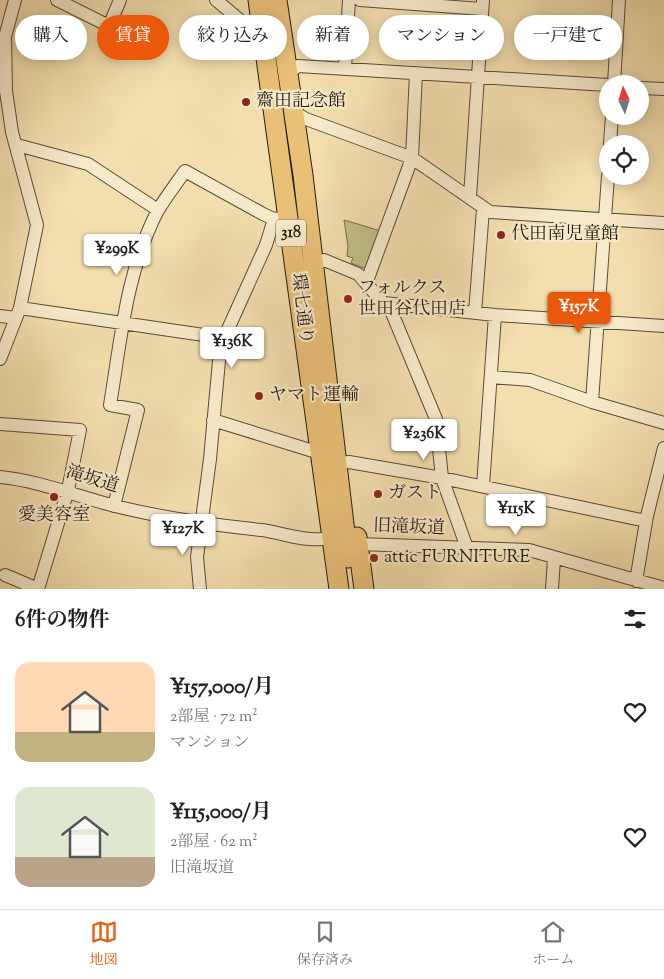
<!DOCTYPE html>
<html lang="ja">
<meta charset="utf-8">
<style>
body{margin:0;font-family:"Sorts Mill Goudy","Noto Serif JP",serif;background:#f6f6f6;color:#222;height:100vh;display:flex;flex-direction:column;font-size:19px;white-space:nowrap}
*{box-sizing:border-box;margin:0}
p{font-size:16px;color:#767676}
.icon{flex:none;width:28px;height:28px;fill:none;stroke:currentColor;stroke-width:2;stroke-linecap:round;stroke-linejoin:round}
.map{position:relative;height:589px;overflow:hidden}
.details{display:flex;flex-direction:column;background:#fff;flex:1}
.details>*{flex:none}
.banner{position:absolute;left:15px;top:15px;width:635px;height:45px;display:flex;gap:10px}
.needle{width:32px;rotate:356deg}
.tools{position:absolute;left:599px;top:75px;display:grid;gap:10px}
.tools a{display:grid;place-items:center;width:50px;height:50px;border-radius:50%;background:#fff;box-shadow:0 2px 12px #0003;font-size:25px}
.price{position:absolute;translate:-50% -42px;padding:0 11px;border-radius:5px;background:#fff;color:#222;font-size:16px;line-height:32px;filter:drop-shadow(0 1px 2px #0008)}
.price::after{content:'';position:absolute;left:50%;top:30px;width:15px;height:11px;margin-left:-8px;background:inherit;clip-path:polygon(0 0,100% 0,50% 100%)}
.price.on{background:#ea580c;color:#fff}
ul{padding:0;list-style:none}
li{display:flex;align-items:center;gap:15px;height:125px;padding:0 15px}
li span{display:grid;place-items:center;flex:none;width:140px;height:100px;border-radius:15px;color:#555}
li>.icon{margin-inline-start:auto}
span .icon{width:60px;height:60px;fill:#fffc;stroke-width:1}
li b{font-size:21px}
h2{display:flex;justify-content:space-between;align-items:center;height:60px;padding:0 15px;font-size:21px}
.tag{padding:0 18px;border-radius:22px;background:#fff;box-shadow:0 2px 12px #0003;font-size:18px;line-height:45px}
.tag.on{background:#ea580c;color:#fff}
.dock{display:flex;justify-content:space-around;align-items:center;height:70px;border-top:1px solid #e0e0e0;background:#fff;font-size:14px;color:#767676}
.dock a{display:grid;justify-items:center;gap:2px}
.dock .on{color:#ea580c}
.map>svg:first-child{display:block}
.green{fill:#c0c086;stroke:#726d4b}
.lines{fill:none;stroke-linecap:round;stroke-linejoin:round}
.street-casing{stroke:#584b38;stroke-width:14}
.primary-casing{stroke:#251a10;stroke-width:21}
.street{stroke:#f7eaca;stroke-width:12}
.primary{stroke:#eac077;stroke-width:19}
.poi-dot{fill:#8f2418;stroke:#f7eaca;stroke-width:2}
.labels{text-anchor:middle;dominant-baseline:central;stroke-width:4.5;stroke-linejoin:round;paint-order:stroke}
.shield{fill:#f7eaca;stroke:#645848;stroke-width:1}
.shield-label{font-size:16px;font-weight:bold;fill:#251a10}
.poi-label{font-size:18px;fill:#251a10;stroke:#f7eaca;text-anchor:start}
.street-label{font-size:18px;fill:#251a10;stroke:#f7eaca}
</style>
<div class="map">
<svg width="664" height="589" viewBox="0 0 664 589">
<rect width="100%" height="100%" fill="#f3dfae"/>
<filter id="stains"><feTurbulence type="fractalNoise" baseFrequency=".004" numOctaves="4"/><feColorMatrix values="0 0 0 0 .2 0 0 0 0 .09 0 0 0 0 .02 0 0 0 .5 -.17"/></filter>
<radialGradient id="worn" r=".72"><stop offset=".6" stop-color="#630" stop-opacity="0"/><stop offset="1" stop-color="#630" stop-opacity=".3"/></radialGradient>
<!-- green -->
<path class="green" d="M344 220 381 231 367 269 351 263 353 258 347 256 348 246Z"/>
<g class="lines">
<!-- street casing -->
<g class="street-casing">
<path id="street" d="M57 0 109 26 120 0
M216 0 248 27 262 26
M360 0 482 9
M345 68 349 0
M288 73 298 66 608 85
M614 84 619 0
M640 88 664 89
M294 112 306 119 412 158 490 212 664 223
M610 144 612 116
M17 145 88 164 158 210
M470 197 483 0
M313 266 324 260 358 274 392 313 436 419 442 478 467 548
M367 281 412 158 416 73
M384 303 495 315 664 326
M20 308 224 338
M475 313 483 209
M0 316 16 318
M0 359 20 308 37 225 12 132 6 91 5 37 15 0
M491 377 530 380 592 402 664 423
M592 402 608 176
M213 420 313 451H319
M0 424 80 430 68 490 38 589
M337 463 349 462 442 478 646 521
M0 477C40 481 76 496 115 506 163 518 212 525 262 530 282 533 302 541 322 539
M483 486 495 315
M114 506 138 410 110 405C121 339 126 273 157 212 165 198 176 184 185 171L263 214 274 219 289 217
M358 544 529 550 664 588
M5 575 38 589
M636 581 647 516 664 448
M200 589 197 557 210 459 219 361 224 338 266 245 274 219
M552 589 554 559"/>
</g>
<!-- primary casing -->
<g class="primary-casing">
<path id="primary" d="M258 0 339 589
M277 0 303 175 348 558
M357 537 364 589"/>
</g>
<!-- street -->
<use href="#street" class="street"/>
<!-- primary -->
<use href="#primary" class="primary"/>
</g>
<!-- markers -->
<g class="poi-dot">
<circle cx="246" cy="102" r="5"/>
<circle cx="501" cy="235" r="5"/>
<circle cx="348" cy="299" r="5"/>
<circle cx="259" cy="396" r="5"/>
<circle cx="378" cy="494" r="5"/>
<circle cx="54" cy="497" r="5"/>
<circle cx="374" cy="558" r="5"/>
</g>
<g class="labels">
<!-- shield labels -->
<rect class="shield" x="276" y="219.5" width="30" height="27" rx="4"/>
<g class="shield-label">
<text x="291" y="233">318</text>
</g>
<!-- poi labels -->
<g class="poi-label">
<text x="256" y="102">齋田記念館</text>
<text x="511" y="235">代田南児童館</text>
<text x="358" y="289">フォルクス<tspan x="358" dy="21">世田谷代田店</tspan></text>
<text x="269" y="396">ヤマト運輸</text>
<text x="388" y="494">ガスト</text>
<text x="54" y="516" text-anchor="middle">愛美容室</text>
<text x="384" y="558">attic FURNITURE</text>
</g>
<!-- street labels -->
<g class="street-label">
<text transform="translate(301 309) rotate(83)">環七通り</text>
<text transform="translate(92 480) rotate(17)">滝坂道</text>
<text transform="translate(409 528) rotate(2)">旧滝坂道</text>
</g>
</g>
<rect width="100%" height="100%" filter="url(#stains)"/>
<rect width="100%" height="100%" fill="url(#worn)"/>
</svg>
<div class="tools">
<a><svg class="needle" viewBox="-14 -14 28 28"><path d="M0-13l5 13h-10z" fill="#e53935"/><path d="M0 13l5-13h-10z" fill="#767676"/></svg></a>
<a><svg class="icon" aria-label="locate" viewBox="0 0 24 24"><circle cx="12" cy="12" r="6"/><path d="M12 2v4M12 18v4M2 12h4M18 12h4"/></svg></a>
</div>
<b class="price" style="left:117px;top:276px">¥299K</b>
<b class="price on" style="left:579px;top:334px">¥157K</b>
<b class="price" style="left:232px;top:369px">¥136K</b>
<b class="price" style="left:424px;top:461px">¥236K</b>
<b class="price" style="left:516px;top:536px">¥115K</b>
<b class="price" style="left:183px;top:556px">¥127K</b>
<div class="banner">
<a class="tag">購入</a>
<a class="tag on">賃貸</a>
<a class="tag">絞り込み</a>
<a class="tag">新着</a>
<a class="tag">マンション</a>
<a class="tag">一戸建て</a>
</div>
</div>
<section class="details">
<h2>6件の物件<svg class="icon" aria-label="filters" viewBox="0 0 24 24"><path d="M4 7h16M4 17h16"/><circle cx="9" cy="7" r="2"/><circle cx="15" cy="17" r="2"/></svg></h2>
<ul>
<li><span style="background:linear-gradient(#ffd9b3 70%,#c2b280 0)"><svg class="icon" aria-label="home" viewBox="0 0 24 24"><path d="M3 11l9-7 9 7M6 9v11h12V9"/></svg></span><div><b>¥157,000/月</b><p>2部屋 · 72 m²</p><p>マンション</p></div><svg class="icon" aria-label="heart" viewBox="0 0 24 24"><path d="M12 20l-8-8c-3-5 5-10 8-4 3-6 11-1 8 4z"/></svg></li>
<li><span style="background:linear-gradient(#dfe7d0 70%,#b9a48a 0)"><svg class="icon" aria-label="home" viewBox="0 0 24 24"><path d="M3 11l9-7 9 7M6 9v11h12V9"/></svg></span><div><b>¥115,000/月</b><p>2部屋 · 62 m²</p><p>旧滝坂道</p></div><svg class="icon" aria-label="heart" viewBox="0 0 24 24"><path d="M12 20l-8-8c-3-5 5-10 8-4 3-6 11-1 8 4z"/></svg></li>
</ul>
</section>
<nav class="dock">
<a class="on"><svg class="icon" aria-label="map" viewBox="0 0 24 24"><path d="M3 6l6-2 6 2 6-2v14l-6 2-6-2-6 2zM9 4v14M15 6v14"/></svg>地図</a>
<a><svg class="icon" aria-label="saved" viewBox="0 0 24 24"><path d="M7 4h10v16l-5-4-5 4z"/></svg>保存済み</a>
<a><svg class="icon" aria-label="home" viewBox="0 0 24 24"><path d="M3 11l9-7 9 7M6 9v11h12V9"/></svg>ホーム</a>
</nav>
